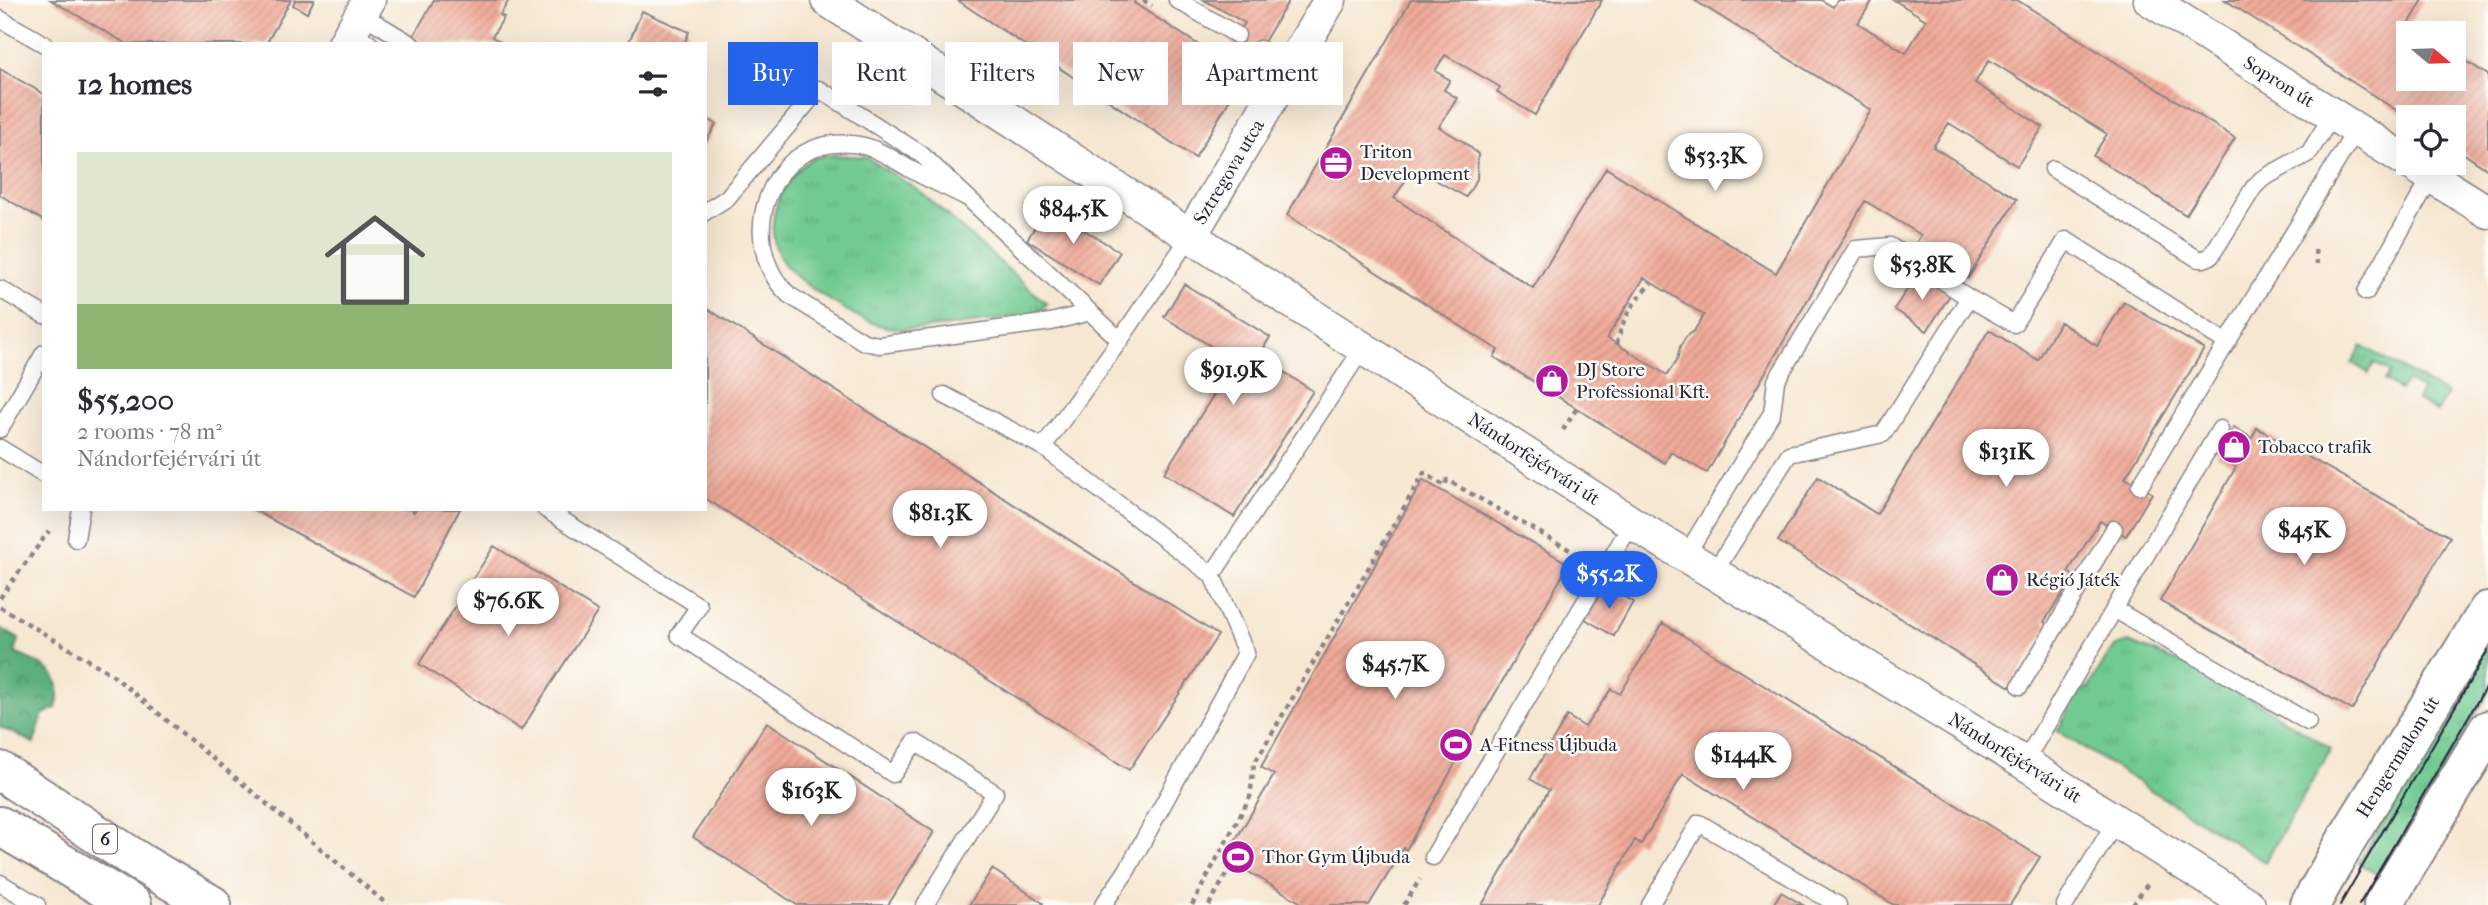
<!DOCTYPE html>
<meta charset="utf-8">
<style>
body{margin:0;font-family:"IM FELL French Canon",serif;background:#f7f7f7;color:#2b2b33;height:100vh;display:flex;flex-direction:column;font-size:26px;white-space:nowrap}
*{box-sizing:border-box;margin:0}
p{font-size:23px;color:#7c7c81}
.icon{flex:none;width:38px;height:38px;fill:none;stroke:currentColor;stroke-width:2;stroke-linecap:round;stroke-linejoin:round}
.map{position:relative;flex:1;overflow:hidden}
.details{position:absolute;left:42px;top:42px;width:665px;height:469px;display:flex;flex-direction:column;background:#fff;border-radius:0px;box-shadow:0 7px 28px #0002}
.details>*{flex:none}
.top-card{position:absolute;left:728px;top:42px;width:665px;height:63px;display:flex;gap:14px}
.needle{width:46px;rotate:109deg}
.fabs{position:absolute;left:2396px;top:21px;display:grid;gap:14px}
.fabs a{display:grid;place-items:center;width:70px;height:70px;border-radius:0px;background:#fff;box-shadow:0 7px 28px #0002;font-size:35px}
.price{position:absolute;translate:-50% -60px;padding:0 16px;border-radius:24px;background:#fff;color:#222;font-size:23px;line-height:46px;filter:drop-shadow(0 2px 4px #0008)}
.price::after{content:'';position:absolute;left:50%;top:42px;width:21px;height:16px;margin-left:-10px;background:inherit;clip-path:polygon(0 0,100% 0,50% 100%)}
.price.selected{background:#2563eb;color:#fff}
ul{padding:0;list-style:none}
li{display:grid;align-content:center;gap:14px;height:371px;padding:0 35px}
li+li{border-top:2px solid #e1e1e2}
li span{display:grid;place-items:center;height:217px;border-radius:0px;color:#555}
li>.icon{margin-inline-start:auto}
span .icon{width:126px;height:126px;fill:#fffc;stroke-width:1}
li b{font-size:30px}
h2{display:flex;justify-content:space-between;align-items:center;height:84px;padding:0 35px;font-size:30px}
.tag{padding:0 24px;border-radius:0px;background:#fff;box-shadow:0 7px 28px #0002;font-size:24px;line-height:63px}
.tag.selected{background:#2563eb;color:#fff}
.map>svg:first-child{display:block}
.grass{fill:url(#grass-tufts);stroke:#497666;stroke-width:2}
.forest{fill:url(#forest-crowns);stroke:#3f685b;stroke-width:2}
.building{fill:url(#building-hatch);fill-rule:evenodd}
.lines{fill:none;stroke-linecap:round;stroke-linejoin:round}
.service-casing{stroke:#8c8486;stroke-width:19}
.minor-casing{stroke:#8c8486;stroke-width:35}
.secondary-casing{stroke:#8c8486;stroke-width:42}
.primary-casing{stroke:#8c8486;stroke-width:42}
.path{stroke:#8c8486;stroke-width:4.5;stroke-dasharray:5 5;stroke-linecap:butt}
.service{stroke:#fff;stroke-width:16}
.minor{stroke:#fff;stroke-width:32}
.secondary{stroke:#fff;stroke-width:38}
.primary{stroke:#fff;stroke-width:38}
.tram{stroke:#22223b;stroke-width:2}
.labels{text-anchor:middle;dominant-baseline:central;stroke-width:5;stroke-linejoin:round;paint-order:stroke}
.shield{fill:#fdfcf7;stroke:#646373;stroke-width:2}
.shield-label{font-size:18px;font-weight:bold;fill:#22223b}
.street-label{font-size:19px;fill:#22223b;stroke:#fdfcf7}
.poi-label{font-size:19px;fill:#22223b;stroke:#fdfcf7;text-anchor:start}
</style>
<div class="map">
<svg width="2488" height="905" viewBox="0 0 2488 905">
<defs>
<pattern id="grass-tufts" width="24" height="20" patternUnits="userSpaceOnUse" patternTransform="scale(1.75)"><rect width="24" height="20" fill="#70ca91"/><path d="M3 7l-1-3M5 7V3M7 7l1-3M15 17l-1-3M17 17v-4M19 17l1-3" fill="none" stroke="#61ad7e"/></pattern>
<pattern id="forest-crowns" width="20" height="18" patternUnits="userSpaceOnUse" patternTransform="scale(1.75)"><rect width="20" height="18" fill="#5cae7b"/><path d="M2 6a3 3 0 1 1 6 0M12 15a3 3 0 1 1 6 0" fill="none" stroke="#4c8d66"/></pattern>
<pattern id="building-hatch" width="6" height="6" patternUnits="userSpaceOnUse" patternTransform="scale(1.75)"><rect width="6" height="6" fill="#f0aa99"/><path d="M-1 1l2-2M0 6l6-6M5 7l2-2" fill="none" stroke="#ce9285"/></pattern>
</defs>
<rect width="100%" height="100%" fill="#fdfcf7"/>
<filter id="ink" filterUnits="userSpaceOnUse"><feTurbulence type="fractalNoise" baseFrequency=".0143" numOctaves="2"/><feDisplacementMap in="SourceGraphic" scale="14" xChannelSelector="R" yChannelSelector="G"/><feConvolveMatrix kernelMatrix="1 2 1 2 8 2 1 2 1" color-interpolation-filters="sRGB"/></filter>
<filter id="wash" filterUnits="userSpaceOnUse"><feTurbulence type="fractalNoise" baseFrequency=".00686" numOctaves="4" result="noise"/><feDisplacementMap in="SourceGraphic" scale="28" xChannelSelector="R" yChannelSelector="G"/><feGaussianBlur stdDeviation="1.57" result="paint"/><feColorMatrix in="noise" values="0 0 0 0 0 0 0 0 0 0 0 0 0 0 0 0 0 1.4 0 .05"/><feComposite in="paint" operator="in"/></filter>
<g filter="url(#wash)">
<rect width="100%" height="100%" fill="#f6e7d2"/>
<!-- grass -->
<path class="grass" d="M835 155 866 157 920 191 1047 304 1039 312 1032 314C994 319 916 335 882 326 858 320 793 281 781 259 764 229 775 195 797 171 802 166 808 160 814 158 820 156 829 156 835 155Z
M2362 346 2447 394 2437 412 2417 400 2422 390 2407 381 2400 390 2385 381 2390 372 2374 363 2369 373 2352 363Z
M2488 637V693L2381 877 2359 863Z
M2128 642 2216 677 2331 749 2265 862 2057 731 2081 690 2089 687 2109 654 2116 646Z"/>
<!-- forest -->
<path class="forest" d="M0 628 19 639 15 653C44 666 66 671 56 708L43 714 34 743 0 727Z"/>
<g id="blocks">
<!-- building -->
<path class="building" d="M51 0H291L266 44H127Z
M295 0H314L307 13 293 5Z
M434 0H509L500 15 504 17 492 37 504 44H426L413 37Z
M957 0H1136L1134 3 1222 60 1245 23 1204 0H1289L1195 158Z
M1411 0H1602L1535 115 1497 92 1500 87 1445 55 1435 71 1450 80 1444 90 1457 98 1439 127 1464 142 1478 154 1477 179 1466 197 1414 168 1394 198 1533 288 1606 168 1776 273 1871 110 1694 0H1821L1833 7 1838 0H1873L1858 23 1906 53 1926 20 1894 0H2017L2235 138 2186 215 2093 156 2107 134 1989 60 1975 83 2043 127 2017 166 1949 123 1933 147 2017 199 1968 278 1915 245 1921 235 1865 201 1707 473 1671 452 1665 463 1494 357 1498 350 1287 215ZM1644 278 1704 315 1694 331 1686 337 1680 347 1677 360 1667 375 1607 338Z
M2225 0H2423L2409 24 2423 33H2408V79H2454V53L2488 75V170L2454 147V117H2407Z
M642 11 689 32 684 44H628Z
M0 69 44 94V221L0 195Z
M705 118 716 124 705 144Z
M1047 207 1120 252 1099 285 1027 240Z
M1918 273 1950 295 1927 331 1894 309Z
M1184 284 1270 337 1259 356 1313 391 1234 517 1164 473 1235 361 1164 317Z
M2124 302 2204 349 2125 478 2152 493 2126 536 2100 521 2068 572 2074 576 2044 622 2049 625 2010 687 1778 541 1818 477 1877 514 1989 330 2038 360 2060 322 2097 346Z
M705 307 1218 635 1129 770 705 498Z
M2234 427 2252 438 2257 428 2450 537 2352 710 2160 601 2236 467 2216 456Z
M1423 480 1569 564 1406 850 1404 848 1369 905H1305L1225 858 1274 775 1261 767Z
M252 509H410L414 512 416 509H460L414 597Z
M494 546 598 611 521 730 419 664Z
M1605 586 1633 602 1614 636 1585 619Z
M1663 623 2040 857 2010 905H1894L1683 774 1641 844 1635 840 1598 905H1482L1549 790 1530 779 1567 716 1585 727 1611 689 1620 694Z
M767 722 934 832 888 905H797L693 837Z
M992 869 1043 903 1042 905H969Z
M1781 892 1803 905H1773Z"/>
</g>
</g>
<g filter="url(#ink)">
<use href="#blocks" fill-opacity="0" stroke="#8c8486" stroke-width="2"/>
<g class="lines">
<!-- service casing -->
<g class="service-casing">
<path id="service" d="M1177 0 1237 35
M361 14 411 44
M0 19 44 44
M351 32 370 44
M1260 49 1291 67
M2053 169 2198 259H2204L2211 256 2254 187 2262 179 2309 153 2332 116
M968 198C949 188 929 180 910 169 891 158 875 146 852 144 770 135 732 241 789 295L864 342 879 345 1051 322 1090 312
M705 212 727 198 819 89 921 154 1120 340
M1191 235 1120 340 1043 447 1212 575
M0 289 44 315
M2366 292 2431 177
M944 395 1043 447
M0 429 44 353
M0 448 44 475
M2140 486 2356 130
M545 509 699 606 679 635 893 774 915 742 995 793 925 905
M76 539 81 509
M1685 557 1772 413 1776 381 1856 249 1890 246 1969 298
M1713 574 1789 454 1883 434 1969 298 2014 324 2066 240 2227 343
M2114 609 2308 722
M2020 686 2114 529
M2024 763 2220 429
M1433 857 1632 523
M0 883 37 905
M1103 905 1126 872 1246 653 1212 575 1363 348
M1650 905 1699 823 1838 905
M2065 905 2116 821"/>
</g>
<!-- minor casing -->
<g class="minor-casing">
<path id="minor" d="M827 0 1632 523 2024 763 2249 905
M2150 0 2488 212
M344 44 369 0
M1191 235 1330 0"/>
</g>
<!-- secondary casing -->
<g class="secondary-casing">
<path id="secondary" d="M2310 905 2348 837 2488 611
M2383 905 2488 730"/>
</g>
<!-- primary casing -->
<g class="primary-casing">
<path id="primary" d="M0 771 141 863 212 905
M0 826 132 905"/>
</g>
<!-- path -->
<path class="path" d="M1143 0 1152 6
M2315 250 2317 264
M1617 344C1622 318 1634 302 1651 283
M1563 430 1577 408
M0 598 49 531
M0 607 110 673 388 905
M1192 905 1250 797 1254 764 1424 473 1445 486 1447 480 1584 558
M1209 905 1233 863
M1404 905 1420 879
M2133 905 2149 882"/>
<!-- service -->
<use href="#service" class="service"/>
<!-- minor -->
<use href="#minor" class="minor"/>
<!-- secondary -->
<use href="#secondary" class="secondary"/>
<!-- primary -->
<use href="#primary" class="primary"/>
<!-- tram -->
<path class="tram" d="M2340 905 2488 650
M2359 905 2488 683"/>
</g>
</g>
<!-- icons -->
<defs>
<g id="office-disc" transform="scale(1.75)"><circle r="9.5" fill="#b5179e" stroke="#fdfcf7"/><path d="M-6-3h4V-5.5h4V-3h4V5H-6ZM-1-4.5V-3h2v-1.5ZM-6 0V1H6V0Z" fill="#fff"/></g>
<g id="shop-disc" transform="scale(1.75)"><circle r="9.5" fill="#b5179e" stroke="#fdfcf7"/><path d="M-5-2.5h2.3a2.7 3.5 0 0 1 5.4 0H5L5.5 6h-11ZM-1.5-2.5h3a1.5 2.3 0 0 0-3 0Z" fill="#fff"/></g>
<g id="stadium-disc" transform="scale(1.75)"><circle r="9.5" fill="#b5179e" stroke="#fdfcf7"/><path d="M0-5a6.5 5 0 1 0 0 10a6.5 5 0 1 0 0-10ZM-3.5-1.8h7v3.6h-7Z" fill="#fff"/></g>
</defs>
<g fill-rule="evenodd">
<use href="#office-disc" x="1336" y="163"/>
<use href="#shop-disc" x="1552" y="381"/>
<use href="#shop-disc" x="2234" y="447"/>
<use href="#shop-disc" x="2002" y="580"/>
<use href="#stadium-disc" x="1456" y="745"/>
<use href="#stadium-disc" x="1238" y="857"/>
</g>
<g class="labels">
<!-- shield labels -->
<rect class="shield" x="93" y="824.5" width="24" height="29" rx="5"/>
<g class="shield-label">
<text x="105" y="839">6</text>
</g>
<!-- street labels -->
<g class="street-label">
<text transform="translate(2279 82) rotate(32)">Sopron út</text>
<text transform="translate(1229 172) rotate(-59)">Sztregova utca</text>
<text transform="translate(1534 459) rotate(33)">Nándorfejérvári út</text>
<text transform="translate(2398 757) rotate(-58)">Hengermalom út</text>
<text transform="translate(2015 758) rotate(32)">Nándorfejérvári út</text>
</g>
<!-- poi labels -->
<g class="poi-label">
<text x="1360" y="152">Triton<tspan x="1360" dy="22">Development</tspan></text>
<text x="1576" y="370">DJ Store<tspan x="1576" dy="22">Professional Kft.</tspan></text>
<text x="2258" y="447">Tobacco trafik</text>
<text x="2026" y="580">Régió Játék</text>
<text x="1480" y="745">A-Fitness Újbuda</text>
<text x="1262" y="857">Thor Gym Újbuda</text>
</g>
</g>
</svg>
<div class="fabs">
<a><svg class="needle" viewBox="-14 -14 28 28"><path d="M0-13l5 13h-10z" fill="#e53935"/><path d="M0 13l5-13h-10z" fill="#7c7c81"/></svg></a>
<a><svg class="icon" aria-label="locate" viewBox="0 0 24 24"><circle cx="12" cy="12" r="6"/><path d="M12 2v4M12 18v4M2 12h4M18 12h4"/></svg></a>
</div>
<b class="price" style="left:1715px;top:193px">$53.3K</b>
<b class="price" style="left:1073px;top:246px">$84.5K</b>
<b class="price" style="left:1922px;top:302px">$53.8K</b>
<b class="price" style="left:1233px;top:407px">$91.9K</b>
<b class="price" style="left:2006px;top:489px">$131K</b>
<b class="price" style="left:940px;top:550px">$81.3K</b>
<b class="price" style="left:2304px;top:567px">$45K</b>
<b class="price selected" style="left:1609px;top:611px">$55.2K</b>
<b class="price" style="left:508px;top:638px">$76.6K</b>
<b class="price" style="left:1395px;top:701px">$45.7K</b>
<b class="price" style="left:1743px;top:792px">$144K</b>
<b class="price" style="left:811px;top:828px">$163K</b>
<div class="top-card">
<a class="tag selected">Buy</a>
<a class="tag">Rent</a>
<a class="tag">Filters</a>
<a class="tag">New</a>
<a class="tag">Apartment</a>
</div>
<section class="details">
<h2>12 homes<svg class="icon" aria-label="filters" viewBox="0 0 24 24"><path d="M4 7h16M4 17h16"/><circle cx="9" cy="7" r="2"/><circle cx="15" cy="17" r="2"/></svg></h2>
<ul>
<li><span style="background:linear-gradient(#dfe7d0 70%,#8fb573 0)"><svg class="icon" aria-label="home" viewBox="0 0 24 24"><path d="M3 11l9-7 9 7M6 9v11h12V9"/></svg></span><div><b>$55,200</b><p>2 rooms · 78 m²</p><p>Nándorfejérvári út</p></div></li>
</ul>
</section>
</div>
